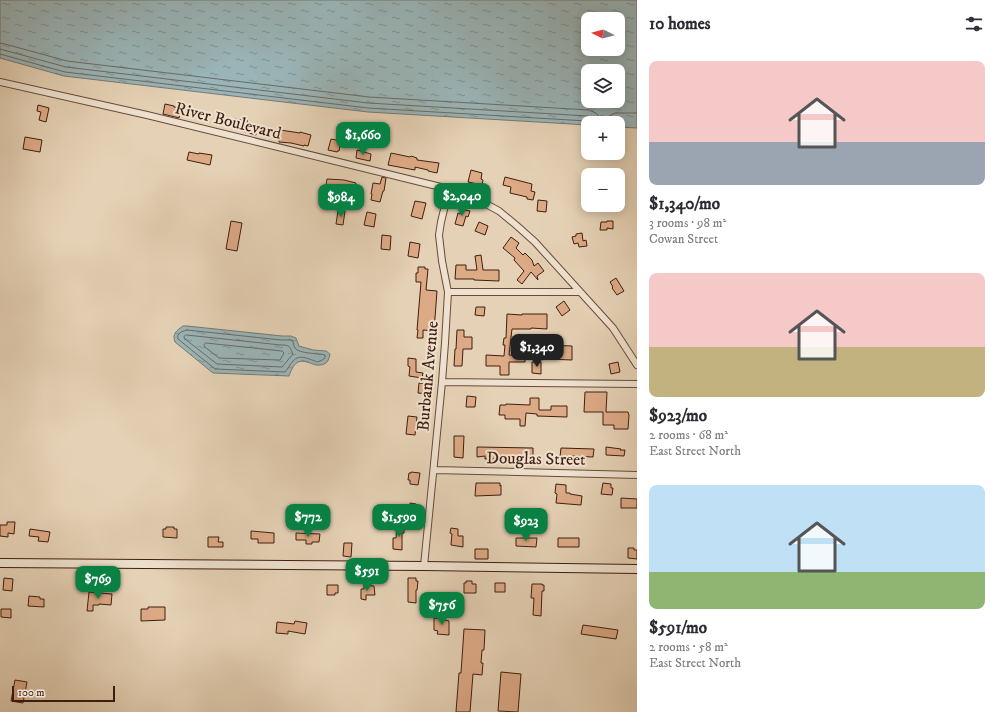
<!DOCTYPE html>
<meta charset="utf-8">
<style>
body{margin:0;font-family:"IM FELL DW Pica",serif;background:#f2f2f3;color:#2b2b33;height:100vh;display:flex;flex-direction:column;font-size:15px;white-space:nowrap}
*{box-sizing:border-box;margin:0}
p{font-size:13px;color:#7c7c81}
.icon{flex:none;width:22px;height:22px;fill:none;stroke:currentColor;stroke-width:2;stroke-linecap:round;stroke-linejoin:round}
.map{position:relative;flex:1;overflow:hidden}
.panel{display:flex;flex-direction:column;background:#fff;width:360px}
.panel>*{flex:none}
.needle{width:26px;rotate:276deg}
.fabs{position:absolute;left:581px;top:12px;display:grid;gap:8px}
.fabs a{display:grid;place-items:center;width:44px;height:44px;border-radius:8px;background:#fff;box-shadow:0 2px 10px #0003;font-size:20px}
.scale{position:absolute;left:12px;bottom:10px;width:103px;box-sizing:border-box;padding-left:4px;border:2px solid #401e0f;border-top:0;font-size:11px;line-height:14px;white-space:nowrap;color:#401e0f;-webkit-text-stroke:3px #eee1cf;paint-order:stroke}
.price{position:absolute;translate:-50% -34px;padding:0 9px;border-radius:8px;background:#0b8043;color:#fff;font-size:13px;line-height:26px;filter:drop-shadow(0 1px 2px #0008)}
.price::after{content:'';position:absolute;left:50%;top:24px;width:12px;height:9px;margin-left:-6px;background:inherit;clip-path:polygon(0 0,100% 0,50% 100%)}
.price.selected{background:#222;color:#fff}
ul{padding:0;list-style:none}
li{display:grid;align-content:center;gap:8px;height:212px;padding:0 12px}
li span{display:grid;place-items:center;height:124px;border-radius:8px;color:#555}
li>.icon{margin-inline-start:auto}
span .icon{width:72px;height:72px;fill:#fffc;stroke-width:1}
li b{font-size:17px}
h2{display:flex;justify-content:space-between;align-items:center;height:48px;padding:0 12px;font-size:17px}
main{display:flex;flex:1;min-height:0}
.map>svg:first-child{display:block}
.water{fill:url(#water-ripples);stroke:#767974;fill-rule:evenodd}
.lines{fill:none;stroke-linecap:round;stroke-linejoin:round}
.shore{stroke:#6d6a64;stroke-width:1}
.building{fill:#ddaa86;stroke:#401e0f}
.street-casing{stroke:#694b38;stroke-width:8}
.secondary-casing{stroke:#401e0f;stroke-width:10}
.street{stroke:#eee1cf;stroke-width:6}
.secondary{stroke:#eee1cf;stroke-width:8}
.labels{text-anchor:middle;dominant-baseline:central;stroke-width:4;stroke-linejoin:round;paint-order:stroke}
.street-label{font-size:17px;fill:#401e0f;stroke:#eee1cf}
</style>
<main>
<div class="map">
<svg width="637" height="712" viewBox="0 0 637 712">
<defs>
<pattern id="water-ripples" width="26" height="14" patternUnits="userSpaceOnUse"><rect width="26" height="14" fill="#9ab5b8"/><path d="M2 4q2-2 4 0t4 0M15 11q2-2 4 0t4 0" fill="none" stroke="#7f9394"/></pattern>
</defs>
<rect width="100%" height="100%" fill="#e5d1b5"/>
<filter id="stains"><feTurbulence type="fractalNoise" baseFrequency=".005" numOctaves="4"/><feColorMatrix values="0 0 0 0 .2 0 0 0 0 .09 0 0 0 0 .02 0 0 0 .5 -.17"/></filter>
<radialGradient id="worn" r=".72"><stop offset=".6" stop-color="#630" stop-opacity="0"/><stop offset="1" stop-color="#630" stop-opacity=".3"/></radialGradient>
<!-- water -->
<path class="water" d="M0 0H637V128L618 127V123H588V125L368 112 64 76 0 58ZM588 19H618V49H588ZM588 71H618V101H588Z
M183 326H187L282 336H291L296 338 299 346 313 350 326 351 330 354C329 358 329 360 326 363 316 370 307 358 298 362 293 365 291 371 289 376L213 373 175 342C172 334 176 331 183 326Z"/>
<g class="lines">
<!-- shore -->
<path class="shore" d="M0 43 5 44 67 61 369 97 589 110 596 113 603 121 609 116 615 113H637
M0 49 66 67 368 103 588 116 594 119 596 123
M0 54 65 72 368 108 587 121 591 123
M187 330 281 340H290L293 341C293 344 294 346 295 348 299 354 318 353 325 355V357L324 359 318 362C310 360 300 353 293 361 290 364 288 369 285 372L215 369 178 339C176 334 182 331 187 330Z
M186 335 281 345C290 345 289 346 293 354L282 367 217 364 185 339 184 337Z
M206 343 282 351 284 353 280 360H279L219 358 205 347 204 345Z"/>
</g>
<!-- building -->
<path class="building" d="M165 104 174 106V107L181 108 179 118 163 114Z
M38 105 49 108 46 122 39 120 41 112 37 111Z
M235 119 240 120 241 119 247 120V122L259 126 256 135 233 128Z
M280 130 300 133V132L311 135 308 146 304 145V146L291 143 279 142Z
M25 137 42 140 40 152 23 149Z
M331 139 341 141 339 151H337V152L328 150Z
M357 150 371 154 370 161 356 158Z
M189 152 199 154V153L212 155 210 165 187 160Z
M391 153 410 157 411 156 417 158V160L439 163 437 173 428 171V170L415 167V170L388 165Z
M471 170 482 173 481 179 483 180 482 185 468 182Z
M382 177 386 178 384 191H383L380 202 371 200 372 194H371L373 183 380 184Z
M505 177 532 184 531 191 535 192 533 200 527 199V197L510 193 511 187 503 185Z
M327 179 344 180 356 183 353 202 351 201V203L345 202V200L341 199 342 193 325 191Z
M538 200 547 201 546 212 537 211Z
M415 201 426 203 422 219 411 216Z
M461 209 470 211 468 217 466 216 463 226 455 224 458 213 460 214Z
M338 211H345L343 225 336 224Z
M367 212 376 214 374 227 364 225Z
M231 221 242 223 237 251 226 249Z
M607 221H613V229L607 228V230H600L601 222H607Z
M479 222 488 226 485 235 475 231Z
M582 233 583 241 586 240 587 246 579 247 578 243 574 244 572 237 576 236V234Z
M382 235 391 236 390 250 381 249Z
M511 237 519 243 516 248 523 255 525 253 532 260 534 266 538 263 544 271 537 276 538 280 531 272 522 284 517 280 524 271 514 260 515 258 503 248Z
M410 242 420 244 418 258 408 256Z
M481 255 483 270H499V281L474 280V279H455L456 265H466V270H477L475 256Z
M418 267H425V269H428L426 290 437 291 434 331 423 330V338H417L418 330H417L421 282H416V273H418Z
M616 278 624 291 617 295 612 288 613 287 610 282Z
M564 301 570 310 562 316 556 307Z
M476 307H485L484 316 475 315Z
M507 314 522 315V314H547V329L531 328V329H512L509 355 525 356V362H509V375H500V366H486V355L504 356 505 345H503L504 338H506Z
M457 330H464V337H472V349H463L462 366H454L455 349H456Z
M547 345 572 346V360L547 359Z
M408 358 416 359V372L423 373 422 378 409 376 410 367 408 366Z
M532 362H541V374L532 373Z
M618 362 620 372 611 374 609 364Z
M419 383 430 384 429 394 418 393Z
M585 392H607L606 412H628L629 415 628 429H614V425H603V412H584Z
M467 396 476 397 475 407H466Z
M530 398H539V410H551V406H567V417L537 416V414L526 413 525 426H520V419H505V415H499L500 405H506V404L530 405Z
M408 416 417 417 415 435 406 434Z
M454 436H464L463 458 454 457Z
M477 447 533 448V457H523V458H495V459H485V456L477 457Z
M606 447 621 449 620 450H625L624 456 606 455Z
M561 448 594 449 593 457 571 456V457H560Z
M411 472 420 473 418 485 410 484V480H408L409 473H411Z
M476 483H500V486L501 485V495L475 496Z
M603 483 611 484V488H613L612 495 601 494Z
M556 484 566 485V493H570V494L582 496 581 505 556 503 557 494 555 493Z
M621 498 637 499V508H621Z
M410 503 416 504V507H418V513H415V515H404V508H410Z
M7 522H15L14 534 8 533V537L0 536V525H7Z
M397 525H404V533H402V550L393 549V538H396Z
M166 527H174V529H177V538L163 537V529H166Z
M451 528 458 529V536H463V547L451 545 452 534 450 533Z
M30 529 50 532 48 542 38 541 39 537 29 536Z
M251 531 274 533V543H258V539H251Z
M296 533 320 534 319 542H312V544H306V540H296Z
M208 537H219L218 542H223V547H208Z
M516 538H537L536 547 516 546Z
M558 538H579V547H558Z
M344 543H352L351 557 343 556Z
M628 548H634V550H637V559L628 558Z
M475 549H488V559H475Z
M4 578 13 579 12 591 3 590Z
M408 578H416V581H418L417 590H416V603L408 602Z
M466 581H472V584H476V593H464V583H466Z
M495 583H505V592H495Z
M532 584H542V585H544V591H542L541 616 533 615 534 598H531Z
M327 585H338V593H335V595H327Z
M364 585 374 586 375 595H366V600L361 599V589H364Z
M89 592 112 594 111 605 99 604V605H93V611H87Z
M29 596 40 597V599H44V607L28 606Z
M148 607H165V620L141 621V609H148Z
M1 609H11V618L1 617Z
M434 618 445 619V620L449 621V635L437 634 438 631 434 630Z
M295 621 307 623 305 634 288 631V634L276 633 277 622 294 624Z
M583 625 618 630 616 639 581 634Z
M464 629 485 630 484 650H482L481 663H483L482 675 473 674 470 712H456L459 673H461Z
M501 672 521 674 518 712 498 711Z
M15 680 27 682 23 703 11 701Z"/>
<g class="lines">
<!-- street casing -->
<g class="street-casing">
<path id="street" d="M0 82 147 115 449 189 475 198 499 211 516 225 535 242 613 328 637 365
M448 292H580
M442 382 637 384
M434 470 637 475
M424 566 442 382 445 343 448 292 442 261 439 235 441 222 449 189"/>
</g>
<!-- secondary casing -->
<g class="secondary-casing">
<path id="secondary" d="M0 563 424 566 637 569"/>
</g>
<!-- street -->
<use href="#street" class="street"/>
<!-- secondary -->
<use href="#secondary" class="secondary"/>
</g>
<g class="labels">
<!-- street labels -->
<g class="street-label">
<text transform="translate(228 121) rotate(14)">River Boulevard</text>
<text transform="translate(428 376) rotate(-85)">Burbank Avenue</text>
<text transform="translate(536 459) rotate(1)">Douglas Street</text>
</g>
</g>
<rect width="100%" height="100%" filter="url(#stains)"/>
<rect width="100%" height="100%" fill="url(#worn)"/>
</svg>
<div class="fabs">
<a><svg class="needle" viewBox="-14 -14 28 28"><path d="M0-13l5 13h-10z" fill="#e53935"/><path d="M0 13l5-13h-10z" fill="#7c7c81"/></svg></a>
<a><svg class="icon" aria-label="layers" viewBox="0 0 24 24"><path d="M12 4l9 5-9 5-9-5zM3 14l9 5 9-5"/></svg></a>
<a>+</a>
<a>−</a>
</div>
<div class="scale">100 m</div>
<b class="price" style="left:363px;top:156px">$1,660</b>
<b class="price" style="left:462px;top:217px">$2,040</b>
<b class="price" style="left:341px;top:218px">$984</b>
<b class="price selected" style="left:537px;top:368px">$1,340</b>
<b class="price" style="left:308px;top:538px">$772</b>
<b class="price" style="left:399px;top:538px">$1,590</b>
<b class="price" style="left:526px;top:542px">$923</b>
<b class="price" style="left:367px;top:592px">$591</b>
<b class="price" style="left:98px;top:600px">$769</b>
<b class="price" style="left:442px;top:626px">$756</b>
</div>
<section class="panel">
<h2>10 homes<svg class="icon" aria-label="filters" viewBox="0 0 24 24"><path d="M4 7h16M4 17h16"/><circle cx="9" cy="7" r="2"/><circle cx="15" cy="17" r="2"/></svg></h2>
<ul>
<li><span style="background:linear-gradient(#f6c9c9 65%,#9aa5b1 0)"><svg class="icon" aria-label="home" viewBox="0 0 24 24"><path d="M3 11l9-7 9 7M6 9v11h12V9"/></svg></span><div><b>$1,340/mo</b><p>3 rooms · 98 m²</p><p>Cowan Street</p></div></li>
<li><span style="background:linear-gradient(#f6c9c9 60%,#c2b280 0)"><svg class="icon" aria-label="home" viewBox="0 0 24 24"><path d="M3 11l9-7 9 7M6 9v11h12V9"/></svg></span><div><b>$923/mo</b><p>2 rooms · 68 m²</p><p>East Street North</p></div></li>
<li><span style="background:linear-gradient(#bfe0f5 70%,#8fb573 0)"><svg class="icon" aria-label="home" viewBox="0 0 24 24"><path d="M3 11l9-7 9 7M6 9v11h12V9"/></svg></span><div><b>$591/mo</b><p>2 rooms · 58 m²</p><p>East Street North</p></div></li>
</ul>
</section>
</main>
